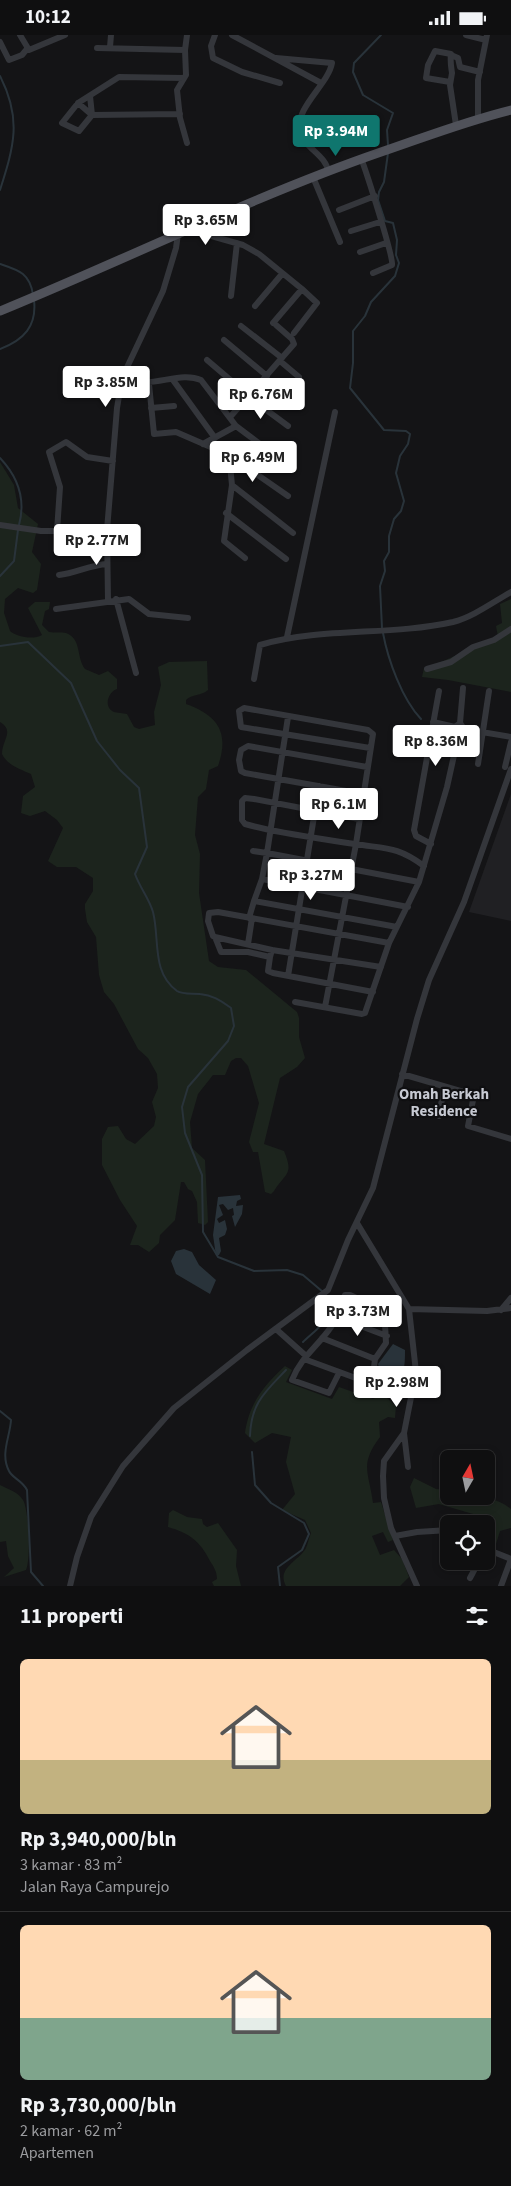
<!DOCTYPE html>
<html lang="id">
<meta charset="utf-8">
<style>
body{margin:0;font-family:"Source Sans 3",sans-serif;background:#1d1d1e;color:#f1f3f6;height:100vh;display:flex;flex-direction:column;font-size:19px;white-space:nowrap}
*{box-sizing:border-box;margin:0}
p{font-size:16px;color:#9b9c9f}
.icon{flex:none;width:28px;height:28px;fill:none;stroke:currentColor;stroke-width:2;stroke-linecap:round;stroke-linejoin:round}
.map{position:relative;height:1551px;overflow:hidden}
.details{display:flex;flex-direction:column;background:#0f0f10;flex:1}
.details>*{flex:none}
.needle{width:32px;rotate:9deg}
.tools{position:absolute;left:440px;top:1415px;display:grid;gap:10px}
.tools a{display:grid;place-items:center;width:55px;height:55px;border-radius:8px;background:#0f0f10;box-shadow:0 2px 8px #0003,0 0 0 1px #2f2f30;font-size:25px}
.price{position:absolute;translate:-50% -42px;padding:0 11px;border-radius:5px;background:#fff;color:#222;font-size:16px;line-height:32px;filter:drop-shadow(0 1px 2px #0008)}
.price::after{content:'';position:absolute;left:50%;top:30px;width:15px;height:11px;margin-left:-8px;background:inherit;clip-path:polygon(0 0,100% 0,50% 100%)}
.price.current{background:#0f766e;color:#fff}
ul{padding:0;list-style:none}
li{display:grid;align-content:center;gap:10px;height:265px;padding:0 20px}
li+li{border-top:1px solid #2f2f30}
li span{display:grid;place-items:center;height:155px;border-radius:8px;color:#555}
li>.icon{margin-inline-start:auto}
span .icon{width:90px;height:90px;fill:#fffc;stroke-width:1}
li b{font-size:21px}
h2{display:flex;justify-content:space-between;align-items:center;height:60px;padding:0 20px;font-size:21px}
.status{display:flex;justify-content:space-between;align-items:center;height:35px;padding:0 25px;background:#0f0f10;direction:ltr}
.status svg{height:14px;fill:currentColor}
.map>svg:first-child{display:block}
.built{fill:#202023}
.green{fill:#1c241d}
.water{fill:#29333a}
.lines{fill:none;stroke-linecap:round;stroke-linejoin:round}
.stream{stroke:#29333a;stroke-width:2}
.minor{stroke:#34363b;stroke-width:6}
.major{stroke:#50525a;stroke-width:9}
.labels{text-anchor:middle;dominant-baseline:central;stroke-width:4.5;stroke-linejoin:round;paint-order:stroke}
.neighbourhood-label{font-size:15px;font-weight:bold;fill:#c6c9d2;stroke:#0f0f11}
</style>
<div class="status"><b>10:12</b><svg viewBox="0 0 49 12"><path d="M0 12V9h3v3zM5 12V6h3v6zM10 12V3h3v9zM15 12V0h3v12zM26 1h20v11H26zM47 4h2v5h-2z"/></svg></div>
<div class="map">
<svg width="511" height="1551" viewBox="0 0 511 1551">
<rect width="100%" height="100%" fill="#141416"/>
<!-- built -->
<path class="built" d="M511 759V886L469 877Z"/>
<!-- green -->
<path class="green" d="M0 427 14 450 18 473 38 489 32 517 41 529 37 555 33 558 18 553 5 564 4 578 10 596C17 602 33 605 42 600L28 573 35 567H50L49 574 45 576 42 590 49 597C55 598 61 597 66 598 82 604 76 622 85 634L99 640 108 636 117 644V654C108 657 103 672 114 677 117 678 123 678 127 679L134 692 139 694 155 690 154 677 161 650 158 632 169 627 207 626 208 655C201 661 192 659 186 665V669C217 680 230 697 218 731L209 735 206 754 198 762 195 800 200 819 199 858 209 926 218 932 246 935 297 977 299 983V1002L305 1023 297 1032 280 1043 264 1109 284 1116C294 1140 286 1137 274 1156L271 1159 265 1157 258 1117H253L249 1107 259 1068 248 1031 241 1023H236L231 1026 225 1040H213L198 1059 190 1087 192 1113 205 1125 208 1187 205 1190 198 1188 197 1167 192 1156 188 1154 184 1147H181L175 1185 160 1200 159 1208 149 1217 138 1210H130L137 1191 120 1165 102 1130V1104L108 1092 118 1091 126 1104 135 1109 154 1091 156 1082 152 1067 158 1053 157 1039 148 1023 138 1014 114 969 104 957 99 940 96 902 87 887 85 874V869L93 856V843L76 832H57L48 826 63 793 57 785 45 776 30 781 21 778 23 761 35 752 31 739C20 734 7 730 2 719 2 705 15 696 0 687Z
M511 564V657L448 645 422 642 424 633C449 625 473 612 498 602L496 591 502 588 500 569Z
M285 1331 292 1335 286 1347 332 1364 339 1352 373 1364 377 1362 379 1356 396 1371 395 1383 388 1382 379 1387 380 1402C359 1430 369 1437 373 1468L381 1467 393 1505 388 1507 383 1497 372 1501 380 1520 394 1515 402 1524 409 1542 400 1551H286C276 1533 299 1526 306 1513 308 1508 309 1503 311 1498L305 1485 282 1475 295 1459 286 1427 291 1402 272 1398 255 1408 245 1398C249 1369 264 1350 285 1331Z
M414 1443 436 1454 449 1455V1461C471 1461 493 1459 511 1474V1493L500 1496 496 1509 488 1507 486 1489 473 1479 439 1469 416 1473 410 1452Z
M0 1450C8 1454 18 1457 23 1465 29 1475 31 1525 26 1535L4 1542 14 1533 8 1521 6 1506 0 1507Z
M173 1475 187 1482 202 1484 203 1489 207 1492 218 1488 237 1515 236 1531 241 1551H214L212 1547 217 1544C217 1537 214 1532 210 1526 200 1506 189 1498 168 1492L169 1478Z"/>
<!-- water -->
<path class="water" d="M240 1160 241 1164 237 1166 236 1171 243 1170 242 1179 235 1192 232 1181 234 1180 233 1173 228 1175 223 1169 219 1170 223 1180 217 1184 219 1188 225 1185 227 1194 225 1200 219 1203 221 1216 219 1220 216 1221 213 1200 218 1162Z
M184 1214 192 1217 199 1230 216 1245 210 1259 176 1239 171 1226 176 1216Z
M393 1309 405 1315C405 1325 405 1338 399 1347 394 1353 388 1354 386 1362L379 1356 382 1342 378 1329Z"/>
<g class="lines">
<!-- stream -->
<path class="stream" d="M381 0 354 28 353 37 363 60 393 78 387 95 388 110
M0 41C22 84 14 111 0 155
M0 229C18 235 30 238 33 260
M0 314C24 305 37 291 34 265
M0 423C18 442 26 464 19 490
M0 541 14 526 18 495
M382 593 380 551 385 536 384 526 389 517V501L394 484 401 476 404 466 396 438 400 421 408 409 410 399 406 396 384 395 350 353 353 328V296L365 281 371 267 395 241 399 228 396 220 397 205 393 188 385 186 378 165 379 157 384 147 388 118
M383 598C388 625 402 664 421 684
M0 611 28 607 71 648 97 706 120 735 139 753 147 812 135 839C140 853 149 863 153 877 160 904 151 937 177 956 183 960 193 958 200 959 213 960 221 966 231 973L234 991 228 1006 188 1052 182 1072 185 1098 202 1140 203 1197 218 1222 254 1236 287 1235 303 1240 323 1257
M303 1307C314 1296 342 1278 326 1260
M0 1376 11 1385C10 1402 0 1419 9 1436 12 1443 22 1445 27 1455L31 1537 43 1551
M250 1401C251 1368 265 1357 286 1335
M252 1417 255 1450 271 1468 304 1488 309 1499 302 1515 278 1532 280 1551"/>
<!-- minor -->
<path class="minor" d="M20 0 29 15 65 0
M215 0 211 11 213 23 242 37 280 48
M232 0 321 48
M466 0 486 5
M0 7 9 25 22 20 27 14
M110 12 111 0
M97 13 185 15 187 0
M185 15 186 40 177 55 180 83 187 108
M451 20 458 23 460 32 480 37
M276 23 332 28C328 50 295 72 300 96 304 113 326 120 328 136
M450 47 426 43 428 30 435 16 451 19C450 27 451 31 452 38L450 50 456 90
M90 61 92 80 79 96 62 88 78 68 119 42 184 43
M78 68 92 80 180 79
M478 83V45L487 0
M361 123C366 136 394 223 392 230L373 238
M313 142 340 207
M235 175 237 182 243 191
M339 175 375 161
M199 190 201 198 243 210 259 219 302 254 273 288
M351 196 380 187
M360 217 386 208
M231 261 237 208
M255 271 282 239
M241 291 282 323
M294 298 317 268 302 254
M224 305 267 341
M207 325 261 371 288 391
M280 326 299 342
M122 343C151 356 178 335 201 345L236 391 289 431
M264 344 296 367
M173 345 215 403
M149 349 154 399 176 397 229 420 288 461
M151 373 174 371
M231 381 294 309 292 304 276 290
M203 409 236 391
M229 420 232 450 224 506 245 523
M232 450 293 498
M226 478 286 524
M0 490 41 496 107 495 117 373 122 343 163 256 176 213 178 199
M107 495 108 566
M57 496 60 452 49 417 66 407 87 422 113 426
M59 540C76 538 90 530 107 529
M116 564 136 638
M56 574 129 564 149 579 188 583
M287 602 335 377
M427 634 451 627 473 612 494 605 511 594
M254 644 260 610C322 592 390 601 453 587 473 582 493 567 511 557
M433 687 455 692
M460 688 463 653
M464 694 460 688 455 692 459 698 464 694 511 702
M478 729 489 656
M505 732 511 707
M363 759 245 738 241 736 239 725 241 715 248 711 367 732
M359 784 254 764 245 763 242 766V785L245 789C280 799 319 803 355 809 386 814 397 811 424 831
M431 809 416 801 414 795 439 656
M253 816 267 818 288 682
M262 844 267 818 419 847
M254 866 262 844 408 872
M249 883 254 866 397 892
M215 902 272 915 381 932
M248 909 252 883
M272 915 270 922 248 917H221L215 902 213 901 208 886 209 878 218 877 389 908
M270 922 268 936 273 938 373 957
M288 941 319 751
M295 967 362 979 365 978 389 908 419 847 447 752 459 698
M325 972 356 809 373 699 368 695 244 673 239 676 241 692 370 713
M402 1039 474 1060 468 1091 511 1104
M439 1081 444 1053
M357 1188 409 1274 416 1337 404 1398 384 1426 383 1441 384 1463 391 1493 417 1551
M409 1274 487 1276 511 1273
M501 1275 511 1263
M337 1282 387 1301
M276 1294 305 1320
M322 1303 375 1324
M304 1324 372 1349 375 1324 386 1308 385 1289 382 1277 378 1273 350 1260H345C340 1271 338 1282 331 1292 318 1311 301 1322 292 1345L329 1358 339 1338
M404 1398 408 1432
M395 1501 417 1497 449 1495
M486 1514 511 1524
M470 1543 479 1526
M70 1551 77 1522 91 1482 123 1431 174 1373 247 1315 328 1255 348 1205 373 1153 417 984 429 945 464 867 511 734
M501 1551 511 1524"/>
<!-- major -->
<path class="major" d="M0 276C127 224 251 162 381 117 425 102 466 86 511 75"/>
</g>
<g class="labels">
<!-- neighbourhood labels -->
<g class="neighbourhood-label">
<text x="444" y="1059">Omah Berkah<tspan x="444" dy="17">Residence</tspan></text>
</g>
</g>
</svg>
<div class="tools">
<a><svg class="needle" viewBox="-14 -14 28 28"><path d="M0-13l5 13h-10z" fill="#e53935"/><path d="M0 13l5-13h-10z" fill="#9b9c9f"/></svg></a>
<a><svg class="icon" aria-label="locate" viewBox="0 0 24 24"><circle cx="12" cy="12" r="6"/><path d="M12 2v4M12 18v4M2 12h4M18 12h4"/></svg></a>
</div>
<b class="price current" style="left:336px;top:122px">Rp 3.94M</b>
<b class="price" style="left:206px;top:211px">Rp 3.65M</b>
<b class="price" style="left:106px;top:373px">Rp 3.85M</b>
<b class="price" style="left:261px;top:385px">Rp 6.76M</b>
<b class="price" style="left:253px;top:448px">Rp 6.49M</b>
<b class="price" style="left:97px;top:531px">Rp 2.77M</b>
<b class="price" style="left:436px;top:732px">Rp 8.36M</b>
<b class="price" style="left:339px;top:795px">Rp 6.1M</b>
<b class="price" style="left:311px;top:866px">Rp 3.27M</b>
<b class="price" style="left:358px;top:1302px">Rp 3.73M</b>
<b class="price" style="left:397px;top:1373px">Rp 2.98M</b>
</div>
<section class="details">
<h2>11 properti<svg class="icon" aria-label="filters" viewBox="0 0 24 24"><path d="M4 7h16M4 17h16"/><circle cx="9" cy="7" r="2"/><circle cx="15" cy="17" r="2"/></svg></h2>
<ul>
<li><span style="background:linear-gradient(#ffd9b3 65%,#c2b280 0)"><svg class="icon" aria-label="home" viewBox="0 0 24 24"><path d="M3 11l9-7 9 7M6 9v11h12V9"/></svg></span><div><b>Rp 3,940,000/bln</b><p>3 kamar · 83 m²</p><p>Jalan Raya Campurejo</p></div></li>
<li><span style="background:linear-gradient(#ffd9b3 60%,#7fa58c 0)"><svg class="icon" aria-label="home" viewBox="0 0 24 24"><path d="M3 11l9-7 9 7M6 9v11h12V9"/></svg></span><div><b>Rp 3,730,000/bln</b><p>2 kamar · 62 m²</p><p>Apartemen</p></div></li>
</ul>
</section>
